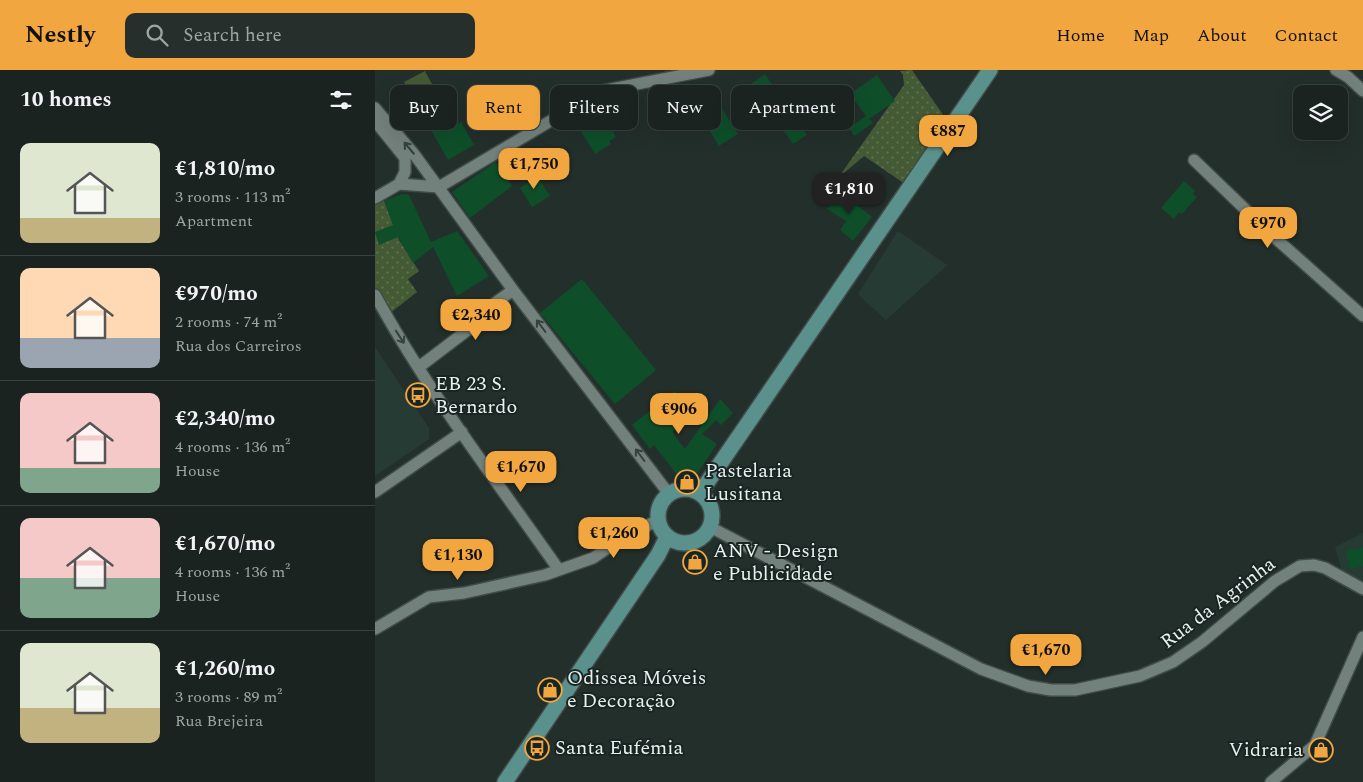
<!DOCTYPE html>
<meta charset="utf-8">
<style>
body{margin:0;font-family:Spectral,serif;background:#272f2d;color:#f1f3f6;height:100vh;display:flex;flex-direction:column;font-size:19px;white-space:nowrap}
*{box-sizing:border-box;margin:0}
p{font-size:16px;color:#9fa4a5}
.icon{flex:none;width:28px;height:28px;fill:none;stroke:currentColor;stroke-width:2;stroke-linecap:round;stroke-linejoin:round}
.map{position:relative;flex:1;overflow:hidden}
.drawer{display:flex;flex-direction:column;background:#1a2320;width:375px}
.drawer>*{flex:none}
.banner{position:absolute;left:15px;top:15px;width:475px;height:45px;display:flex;gap:10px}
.tools{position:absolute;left:918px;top:15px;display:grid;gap:10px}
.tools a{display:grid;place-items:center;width:55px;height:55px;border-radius:10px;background:#1a2320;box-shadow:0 5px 20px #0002,0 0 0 1px #38403e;font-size:25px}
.price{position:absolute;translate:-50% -42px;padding:0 11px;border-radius:10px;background:#f1a63f;color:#111;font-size:16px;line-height:32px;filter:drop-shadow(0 1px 2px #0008)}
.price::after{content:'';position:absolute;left:50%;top:30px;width:15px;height:11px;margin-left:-8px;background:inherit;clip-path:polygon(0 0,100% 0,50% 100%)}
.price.current{background:#222;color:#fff}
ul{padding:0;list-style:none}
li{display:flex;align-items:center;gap:15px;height:125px;padding:0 20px}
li+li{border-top:1px solid #38403e}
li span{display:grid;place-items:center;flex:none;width:140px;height:100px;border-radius:10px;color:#555}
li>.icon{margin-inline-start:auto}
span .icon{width:60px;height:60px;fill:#fffc;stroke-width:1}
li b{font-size:21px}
h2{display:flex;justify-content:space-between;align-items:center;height:60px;padding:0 20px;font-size:21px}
.pill{padding:0 18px;border-radius:10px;background:#1a2320;box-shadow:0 5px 20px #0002,0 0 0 1px #38403e;font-size:18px;line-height:45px}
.pill.current{background:#f1a63f;color:#111}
header{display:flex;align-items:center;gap:30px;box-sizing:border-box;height:70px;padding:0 25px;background:#f1a63f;color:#111}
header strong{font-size:24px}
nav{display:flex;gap:28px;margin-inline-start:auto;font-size:18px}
.search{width:350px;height:45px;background:#272f2d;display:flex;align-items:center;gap:12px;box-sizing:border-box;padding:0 18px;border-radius:10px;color:#9fa4a5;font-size:19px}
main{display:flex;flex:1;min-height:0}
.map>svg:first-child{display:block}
.built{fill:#273b35}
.grass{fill:url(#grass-dots)}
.garden{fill:#445a34}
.building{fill:#0e4f2a}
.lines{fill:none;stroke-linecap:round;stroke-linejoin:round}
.street-casing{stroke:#414b48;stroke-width:14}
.secondary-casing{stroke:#414b48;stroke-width:18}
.street{stroke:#73817c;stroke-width:11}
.secondary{stroke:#5a918c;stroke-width:15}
.oneway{stroke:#34413d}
.labels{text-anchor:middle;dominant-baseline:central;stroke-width:4;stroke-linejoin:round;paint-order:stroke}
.poi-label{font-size:20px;fill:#e8f0ed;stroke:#192522;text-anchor:start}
.street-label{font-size:20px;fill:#e8f0ed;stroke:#192522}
</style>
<header>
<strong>Nestly</strong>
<div class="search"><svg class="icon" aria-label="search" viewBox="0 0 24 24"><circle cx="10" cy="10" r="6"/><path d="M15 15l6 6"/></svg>Search here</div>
<nav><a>Home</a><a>Map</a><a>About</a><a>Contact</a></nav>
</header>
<main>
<section class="drawer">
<h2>10 homes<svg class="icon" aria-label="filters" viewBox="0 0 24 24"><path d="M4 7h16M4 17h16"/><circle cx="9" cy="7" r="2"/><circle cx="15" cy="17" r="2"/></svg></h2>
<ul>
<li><span style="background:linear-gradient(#dfe7d0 75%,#c2b280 0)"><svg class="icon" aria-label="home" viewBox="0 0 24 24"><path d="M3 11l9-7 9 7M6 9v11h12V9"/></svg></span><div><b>€1,810/mo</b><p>3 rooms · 113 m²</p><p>Apartment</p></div></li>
<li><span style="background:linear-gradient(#ffd9b3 70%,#9aa5b1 0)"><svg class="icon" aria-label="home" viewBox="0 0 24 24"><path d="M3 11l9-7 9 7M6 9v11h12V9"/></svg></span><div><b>€970/mo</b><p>2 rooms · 74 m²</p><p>Rua dos Carreiros</p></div></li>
<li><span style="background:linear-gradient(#f6c9c9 75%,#7fa58c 0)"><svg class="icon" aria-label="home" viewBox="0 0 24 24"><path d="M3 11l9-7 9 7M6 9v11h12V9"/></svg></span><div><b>€2,340/mo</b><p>4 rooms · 136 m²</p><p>House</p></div></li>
<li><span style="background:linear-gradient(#f6c9c9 60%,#7fa58c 0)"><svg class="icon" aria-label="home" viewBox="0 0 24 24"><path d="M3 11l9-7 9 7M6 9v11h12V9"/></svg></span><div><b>€1,670/mo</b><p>4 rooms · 136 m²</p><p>House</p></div></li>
<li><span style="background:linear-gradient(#dfe7d0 65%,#c2b280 0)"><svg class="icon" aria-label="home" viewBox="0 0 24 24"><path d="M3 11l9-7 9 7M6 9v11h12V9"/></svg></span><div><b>€1,260/mo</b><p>3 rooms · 89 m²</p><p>Rua Brejeira</p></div></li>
</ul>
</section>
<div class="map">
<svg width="988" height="712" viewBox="0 0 988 712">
<defs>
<pattern id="grass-dots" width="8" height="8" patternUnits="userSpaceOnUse" patternTransform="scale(1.25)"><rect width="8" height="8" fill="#445a34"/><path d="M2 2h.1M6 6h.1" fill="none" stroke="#5f7252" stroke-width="1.8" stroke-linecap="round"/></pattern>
</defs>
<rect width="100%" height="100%" fill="#232f2b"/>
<!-- built -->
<path class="built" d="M523 161 572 195 511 250 483 224Z
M0 277 54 358V369L0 406Z
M988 463V514L968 505 960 477Z"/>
<!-- grass -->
<path class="grass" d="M537 0 571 49 530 114 489 86 463 108 529 15 528 5 525 1Z
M9 130 24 170 44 201 33 209 42 222 14 244 0 220V133Z"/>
<!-- garden -->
<path class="garden" d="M50 1 71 40 50 51 29 12Z"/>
<!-- building -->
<path class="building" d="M390 4 432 65 418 74 376 14Z
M502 5 520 31 494 49 498 53 479 66 474 58 491 46 475 24Z
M337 23 363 64 344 76 330 53 327 54 316 36Z
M63 44 72 60 86 52 99 75 73 90 55 58 52 59 48 52Z
M229 46 241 67 234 71 236 74 220 84 205 60Z
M121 92 137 116 95 148 77 122Z
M159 101 175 126 157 137 145 118 154 112 150 106Z
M809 111 820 121 818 124 822 127 807 144 804 142 799 149 786 138Z
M464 121 497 147 478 171 465 160 471 151 452 139Z
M27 124 34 125 56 172 82 161 114 206 82 226 58 177 38 193 23 167 4 175 0 162 18 155 9 131Z
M207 209 281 300 240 334 165 243Z
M300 321 318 345 297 362 310 379 345 329 358 343 346 355 341 350 327 364 342 374 318 409H305L279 375 275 379 257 355Z
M988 477V496L975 499 971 481Z"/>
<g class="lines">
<!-- street casing -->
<g class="street-casing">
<path id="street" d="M961 0 973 7 988 21
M0 38 39 84 138 220 294 424
M0 51 30 88V102L24 114
M819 90 898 166 988 246
M64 117 226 21 334 0
M0 128 24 114 64 117
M0 225C53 322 121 410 184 500
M44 297 98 256 105 244 138 220
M0 422 87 362
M335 457 606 599 653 616 676 620H700L765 606 798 592 827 572 900 511 925 496 939 495 950 498 988 519
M0 559 54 527 89 523 170 505 218 488 246 469 283 450
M896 712 940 675 988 567"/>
</g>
<!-- secondary casing -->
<g class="secondary-casing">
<path id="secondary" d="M283 446a27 27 0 1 1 54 0a27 27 0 1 1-54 0Z
M325 423 615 0
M130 712 283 485 292 467"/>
</g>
<!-- street -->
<use href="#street" class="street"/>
<!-- secondary -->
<use href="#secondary" class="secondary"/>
</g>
<!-- one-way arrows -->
<defs><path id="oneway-shaft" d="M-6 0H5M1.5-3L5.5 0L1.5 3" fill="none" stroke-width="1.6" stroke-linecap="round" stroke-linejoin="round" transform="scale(1.25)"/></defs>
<g class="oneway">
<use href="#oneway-shaft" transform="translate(34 78) rotate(-130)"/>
<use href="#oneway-shaft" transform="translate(166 256) rotate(-127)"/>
<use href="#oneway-shaft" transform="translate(25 267) rotate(57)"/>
<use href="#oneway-shaft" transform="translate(265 385) rotate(-127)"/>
</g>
<!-- icons -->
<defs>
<g id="bus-ring" transform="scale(1.25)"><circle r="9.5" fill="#192522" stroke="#f1a63f" stroke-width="1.5"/><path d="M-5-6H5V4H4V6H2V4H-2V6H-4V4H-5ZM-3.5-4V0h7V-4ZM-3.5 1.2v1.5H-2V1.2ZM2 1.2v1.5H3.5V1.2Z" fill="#f1a63f"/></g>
<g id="shop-ring" transform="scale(1.25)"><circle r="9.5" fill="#192522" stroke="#f1a63f" stroke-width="1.5"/><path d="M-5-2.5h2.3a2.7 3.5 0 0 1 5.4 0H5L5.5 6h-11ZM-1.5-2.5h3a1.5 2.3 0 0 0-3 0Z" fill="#f1a63f"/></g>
</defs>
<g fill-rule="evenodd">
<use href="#bus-ring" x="43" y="325"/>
<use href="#shop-ring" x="312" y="412"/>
<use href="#shop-ring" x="320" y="492"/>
<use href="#shop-ring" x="175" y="620"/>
<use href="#bus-ring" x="162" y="678"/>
<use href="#shop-ring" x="946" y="680"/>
</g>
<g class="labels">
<!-- poi labels -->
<g class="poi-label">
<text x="60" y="314">EB 23 S.<tspan x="60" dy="23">Bernardo</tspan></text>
<text x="330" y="401">Pastelaria<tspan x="330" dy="23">Lusitana</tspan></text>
<text x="338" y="481">ANV - Design<tspan x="338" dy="23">e Publicidade</tspan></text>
<text x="192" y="608">Odissea Móveis<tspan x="192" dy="23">e Decoração</tspan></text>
<text x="180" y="678">Santa Eufémia</text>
<text x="928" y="680" text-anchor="end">Vidraria</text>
</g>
<!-- street labels -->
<g class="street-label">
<text transform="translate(843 533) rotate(-37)">Rua da Agrinha</text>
</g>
</g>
</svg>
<div class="tools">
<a><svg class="icon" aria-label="layers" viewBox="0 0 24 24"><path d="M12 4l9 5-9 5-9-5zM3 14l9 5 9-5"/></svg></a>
</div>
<b class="price" style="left:573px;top:87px">€887</b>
<b class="price" style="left:159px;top:120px">€1,750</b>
<b class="price current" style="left:474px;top:145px">€1,810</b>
<b class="price" style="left:893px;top:179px">€970</b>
<b class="price" style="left:101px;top:271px">€2,340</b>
<b class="price" style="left:304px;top:365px">€906</b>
<b class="price" style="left:146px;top:423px">€1,670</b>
<b class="price" style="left:239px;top:489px">€1,260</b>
<b class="price" style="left:83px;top:511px">€1,130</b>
<b class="price" style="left:671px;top:606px">€1,670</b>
<div class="banner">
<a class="pill">Buy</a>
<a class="pill current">Rent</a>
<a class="pill">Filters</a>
<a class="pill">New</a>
<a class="pill">Apartment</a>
</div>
</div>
</main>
